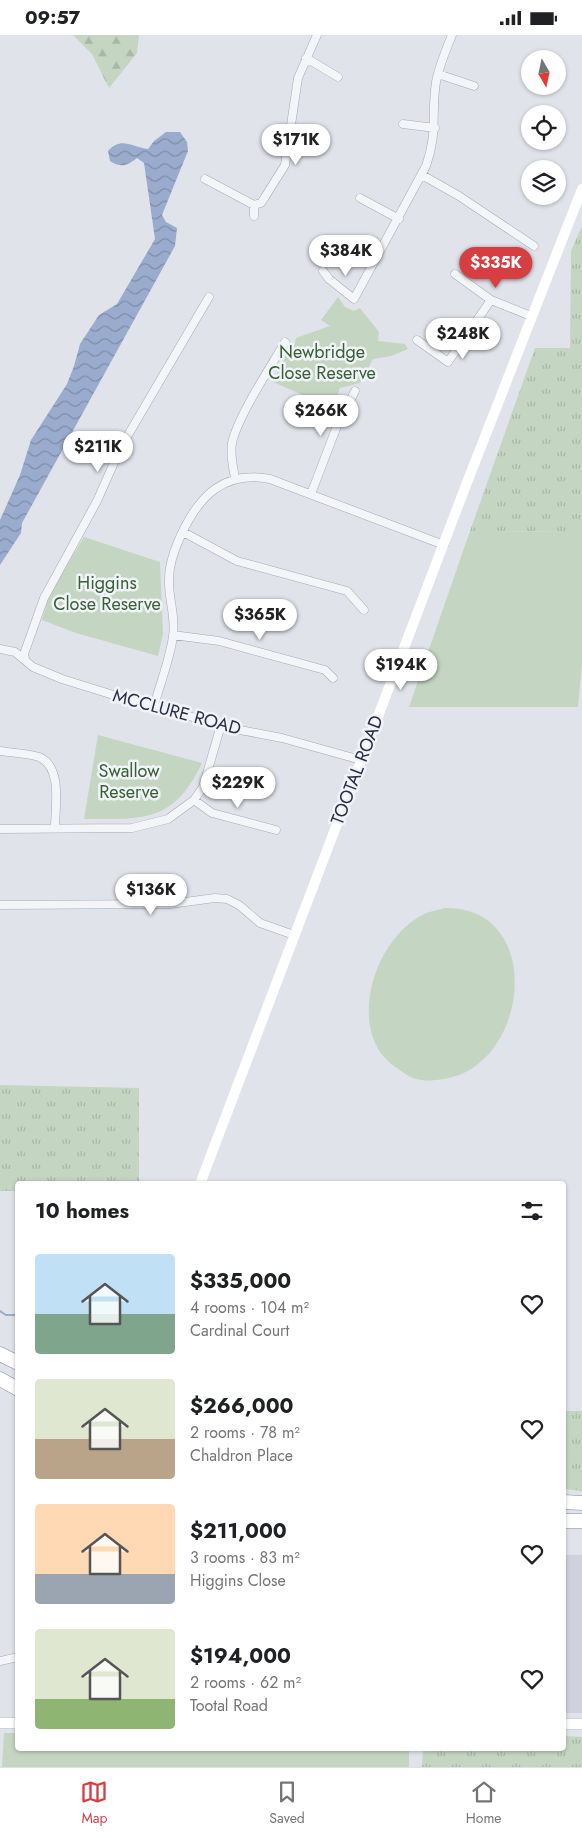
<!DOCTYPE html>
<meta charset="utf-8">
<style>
body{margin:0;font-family:Jost,sans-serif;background:#f2f2f2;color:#202124;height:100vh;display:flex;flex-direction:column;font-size:19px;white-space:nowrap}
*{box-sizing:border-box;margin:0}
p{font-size:16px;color:#757577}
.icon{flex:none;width:28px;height:28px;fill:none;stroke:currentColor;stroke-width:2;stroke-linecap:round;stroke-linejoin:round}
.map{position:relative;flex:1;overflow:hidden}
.side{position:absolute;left:15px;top:1146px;width:551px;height:570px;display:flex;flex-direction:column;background:#fff;border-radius:5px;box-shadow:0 1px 4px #0004}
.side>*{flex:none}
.needle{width:32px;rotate:171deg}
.controls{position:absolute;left:521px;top:15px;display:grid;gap:10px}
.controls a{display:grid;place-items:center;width:45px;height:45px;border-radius:50%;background:#fff;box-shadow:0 1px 4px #0004;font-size:25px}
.price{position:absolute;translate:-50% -42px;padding:0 11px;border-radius:18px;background:#fff;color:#222;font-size:16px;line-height:32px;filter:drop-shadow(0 1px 2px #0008)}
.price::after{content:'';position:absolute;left:50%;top:30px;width:15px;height:11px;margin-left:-8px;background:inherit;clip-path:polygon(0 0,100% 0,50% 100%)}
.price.active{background:#d73e42;color:#fff}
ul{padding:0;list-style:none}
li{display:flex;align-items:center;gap:15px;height:125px;padding:0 20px}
li span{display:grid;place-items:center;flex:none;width:140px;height:100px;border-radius:5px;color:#555}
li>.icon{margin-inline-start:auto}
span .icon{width:60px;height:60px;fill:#fffc;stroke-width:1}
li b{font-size:21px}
h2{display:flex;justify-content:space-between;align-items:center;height:60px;padding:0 20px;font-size:21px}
.status{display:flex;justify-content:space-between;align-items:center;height:35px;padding:0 25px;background:#fff;direction:ltr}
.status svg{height:14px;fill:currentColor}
.dock{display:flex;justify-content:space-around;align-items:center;height:70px;border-top:1px solid #e0e0e0;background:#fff;font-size:14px;color:#757577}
.dock a{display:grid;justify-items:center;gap:2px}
.dock .active{color:#d73e42}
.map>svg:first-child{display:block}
.built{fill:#cfd2dd}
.grass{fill:url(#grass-tufts)}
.forest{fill:url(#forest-firs)}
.park{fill:#c4d5c1}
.water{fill:url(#water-waves)}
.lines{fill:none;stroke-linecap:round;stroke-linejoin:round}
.stream{stroke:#9aaccd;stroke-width:2}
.street-casing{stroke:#a6a9b6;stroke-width:9}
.primary-casing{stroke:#9fa6b7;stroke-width:12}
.highway-casing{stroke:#878ea2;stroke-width:15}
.street{stroke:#f4f5f8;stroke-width:8}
.secondary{stroke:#fff;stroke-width:10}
.primary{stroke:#fff;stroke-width:11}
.highway{stroke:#fff;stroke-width:14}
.labels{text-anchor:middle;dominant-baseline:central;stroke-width:5;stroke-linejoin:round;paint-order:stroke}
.park-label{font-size:18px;fill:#376034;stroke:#f1f3f8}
.street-label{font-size:18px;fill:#282e44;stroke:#f1f3f8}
</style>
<div class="status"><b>09:57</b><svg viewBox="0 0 49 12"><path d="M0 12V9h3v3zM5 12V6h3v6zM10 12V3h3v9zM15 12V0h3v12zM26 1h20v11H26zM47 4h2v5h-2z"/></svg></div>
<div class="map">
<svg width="582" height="1732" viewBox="0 0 582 1732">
<defs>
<pattern id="grass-tufts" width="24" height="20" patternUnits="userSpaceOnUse" patternTransform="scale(1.25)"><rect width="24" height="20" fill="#c4d5c1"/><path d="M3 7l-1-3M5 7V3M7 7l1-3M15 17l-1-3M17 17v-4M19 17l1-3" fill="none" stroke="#a8b7a7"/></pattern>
<pattern id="forest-firs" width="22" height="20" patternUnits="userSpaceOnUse" patternTransform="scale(1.25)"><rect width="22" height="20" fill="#c4d5c1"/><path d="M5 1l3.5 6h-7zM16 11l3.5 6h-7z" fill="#a8b7a7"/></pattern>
<pattern id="water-waves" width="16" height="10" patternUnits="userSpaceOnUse" patternTransform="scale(1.25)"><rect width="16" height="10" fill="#9aaccd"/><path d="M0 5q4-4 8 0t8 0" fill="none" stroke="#7e8ca8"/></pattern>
</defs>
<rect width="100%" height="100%" fill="#e1e3eb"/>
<!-- built -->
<path class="built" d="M564 1520H582V1678H564Z"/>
<!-- grass -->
<path class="grass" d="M582 191V502L578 497 470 496 535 313H570L571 216Z
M0 1050 139 1053V1149H18L17 1156H0Z
M564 1376H582V1456L564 1454Z
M564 1701 582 1702V1732H422L423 1714H564Z"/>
<!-- forest -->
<path class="forest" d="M73 0H139L137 18 109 53 92 19Z"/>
<!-- park -->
<path class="park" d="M338 262 345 272 354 276 360 273 379 297 378 306 405 309 408 314 391 321 373 324 360 348 340 353 333 373 273 347 285 321 293 317 296 303 330 291 321 285Z
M470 496 578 497 582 502V629L578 672H409Z
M84 502 160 527 163 599 158 621 76 598 42 585 50 558Z
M98 700 202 728C174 788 143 784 84 784Z
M445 873C546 871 530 1031 444 1044 433 1046 417 1047 407 1040 396 1033 383 1024 377 1012 354 968 382 898 426 878 432 876 439 875 445 873Z
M4 1698H17L18 1714H409V1732H2Z"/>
<!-- water -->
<path class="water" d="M166 97H180L187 107 188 116 162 180 166 187 177 193 175 211 22 488 21 498 0 530V485L20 440 31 405 67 349 74 331 80 309 99 280 117 269 155 204 144 128 137 123C127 131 121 133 110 126L108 116C121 101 132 112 148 114L154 106Z"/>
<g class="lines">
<!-- stream -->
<path class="stream" d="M0 1276 6 1280H18"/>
<!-- street casing -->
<g class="street-casing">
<path id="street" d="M306 23 338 42
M438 39 474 51
M403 89 435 93
M422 140 459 161 534 211
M205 144 254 170 261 168 265 162 285 130 298 43 317 0
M360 163 399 184
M254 181V170
M323 236 329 244 354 264 426 131C438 98 431 79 436 47 439 31 446 15 452 0
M455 239 491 265 531 281
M417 305 448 327 491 265
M235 443C233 432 230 420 232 408 238 381 270 333 285 307
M311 459 337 391 355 356
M183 497 237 526 347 556 364 575
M173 600 219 606 325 635 333 643
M0 614 15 617 33 632 62 644 123 663 240 695 282 703 361 725
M25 624 24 619 44 563 97 466 121 412 209 262
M154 671C160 649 170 624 173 601 176 581 168 563 169 544 169 528 175 513 181 500 199 461 224 435 270 444L444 510
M0 716C12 718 27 718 39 722 63 732 55 772 55 793
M194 765 212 778 276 795
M0 794 132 793 168 784 194 765 203 752 221 690
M0 870 170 869 215 863 227 864 239 870 260 888 294 900
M0 1626 18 1622"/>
</g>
<!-- primary casing -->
<g class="primary-casing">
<path id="primary" d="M0 1688H18
M564 1689H582"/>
</g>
<!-- highway casing -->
<g class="highway-casing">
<path id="highway" d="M0 1319 18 1328
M0 1344 18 1354
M564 1467 582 1468
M564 1486H582"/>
</g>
<!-- street -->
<use href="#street" class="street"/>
<!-- secondary -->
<path class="secondary" d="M200 1149 466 450 582 154"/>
<!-- primary -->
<use href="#primary" class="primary"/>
<!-- highway -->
<use href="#highway" class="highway"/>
</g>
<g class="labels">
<!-- park labels -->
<g class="park-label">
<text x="322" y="317">Newbridge<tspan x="322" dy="21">Close Reserve</tspan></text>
<text x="107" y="548">Higgins<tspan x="107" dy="21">Close Reserve</tspan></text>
<text x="129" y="736">Swallow<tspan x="129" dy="21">Reserve</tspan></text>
</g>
<!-- street labels -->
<g class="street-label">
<text transform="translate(177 677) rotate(15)">MCCLURE ROAD</text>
<text transform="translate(357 735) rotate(-69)">TOOTAL ROAD</text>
</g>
</g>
</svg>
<div class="controls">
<a><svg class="needle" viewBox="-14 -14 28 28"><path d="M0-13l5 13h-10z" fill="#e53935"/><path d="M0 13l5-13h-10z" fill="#757577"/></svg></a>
<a><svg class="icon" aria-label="locate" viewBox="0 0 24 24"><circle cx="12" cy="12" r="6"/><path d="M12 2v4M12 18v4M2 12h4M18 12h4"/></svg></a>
<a><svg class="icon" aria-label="layers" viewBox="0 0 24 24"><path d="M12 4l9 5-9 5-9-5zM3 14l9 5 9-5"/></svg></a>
</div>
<b class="price" style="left:296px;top:131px">$171K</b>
<b class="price" style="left:346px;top:242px">$384K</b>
<b class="price active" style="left:496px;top:254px">$335K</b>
<b class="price" style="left:463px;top:325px">$248K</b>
<b class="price" style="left:321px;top:402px">$266K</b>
<b class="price" style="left:98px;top:438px">$211K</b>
<b class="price" style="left:260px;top:606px">$365K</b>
<b class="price" style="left:401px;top:656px">$194K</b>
<b class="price" style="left:238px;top:774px">$229K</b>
<b class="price" style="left:151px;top:881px">$136K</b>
<section class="side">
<h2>10 homes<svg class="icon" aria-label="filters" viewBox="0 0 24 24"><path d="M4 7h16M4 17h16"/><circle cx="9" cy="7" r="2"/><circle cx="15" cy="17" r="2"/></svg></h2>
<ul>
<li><span style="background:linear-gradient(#bfe0f5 60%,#7fa58c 0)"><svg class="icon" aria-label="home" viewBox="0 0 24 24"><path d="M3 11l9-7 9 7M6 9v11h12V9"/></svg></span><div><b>$335,000</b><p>4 rooms · 104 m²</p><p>Cardinal Court</p></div><svg class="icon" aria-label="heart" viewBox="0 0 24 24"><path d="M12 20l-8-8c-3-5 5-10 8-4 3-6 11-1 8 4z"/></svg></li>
<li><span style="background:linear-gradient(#dfe7d0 60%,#b9a48a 0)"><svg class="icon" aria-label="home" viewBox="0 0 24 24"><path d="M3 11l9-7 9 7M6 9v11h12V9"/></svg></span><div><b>$266,000</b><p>2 rooms · 78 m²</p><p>Chaldron Place</p></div><svg class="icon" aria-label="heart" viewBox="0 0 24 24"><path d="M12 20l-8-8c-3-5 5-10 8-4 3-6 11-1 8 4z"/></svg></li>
<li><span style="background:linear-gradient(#ffd9b3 70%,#9aa5b1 0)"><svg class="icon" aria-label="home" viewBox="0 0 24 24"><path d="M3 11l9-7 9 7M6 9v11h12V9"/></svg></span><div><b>$211,000</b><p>3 rooms · 83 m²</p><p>Higgins Close</p></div><svg class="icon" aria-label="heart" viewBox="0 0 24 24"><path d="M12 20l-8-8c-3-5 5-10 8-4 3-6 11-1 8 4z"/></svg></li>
<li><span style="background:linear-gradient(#dfe7d0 70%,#8fb573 0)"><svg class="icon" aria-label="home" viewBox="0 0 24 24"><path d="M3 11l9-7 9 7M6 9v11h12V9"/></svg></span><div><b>$194,000</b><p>2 rooms · 62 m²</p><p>Tootal Road</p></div><svg class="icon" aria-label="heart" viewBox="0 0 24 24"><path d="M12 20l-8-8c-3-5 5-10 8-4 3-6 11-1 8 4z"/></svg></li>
</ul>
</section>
</div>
<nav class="dock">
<a class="active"><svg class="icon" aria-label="map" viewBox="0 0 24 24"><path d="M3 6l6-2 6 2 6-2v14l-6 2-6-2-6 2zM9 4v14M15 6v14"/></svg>Map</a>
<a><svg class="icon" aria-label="saved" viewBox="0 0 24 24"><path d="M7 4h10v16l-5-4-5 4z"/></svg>Saved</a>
<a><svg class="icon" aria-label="home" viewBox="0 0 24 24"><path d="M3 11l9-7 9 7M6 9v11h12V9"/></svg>Home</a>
</nav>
